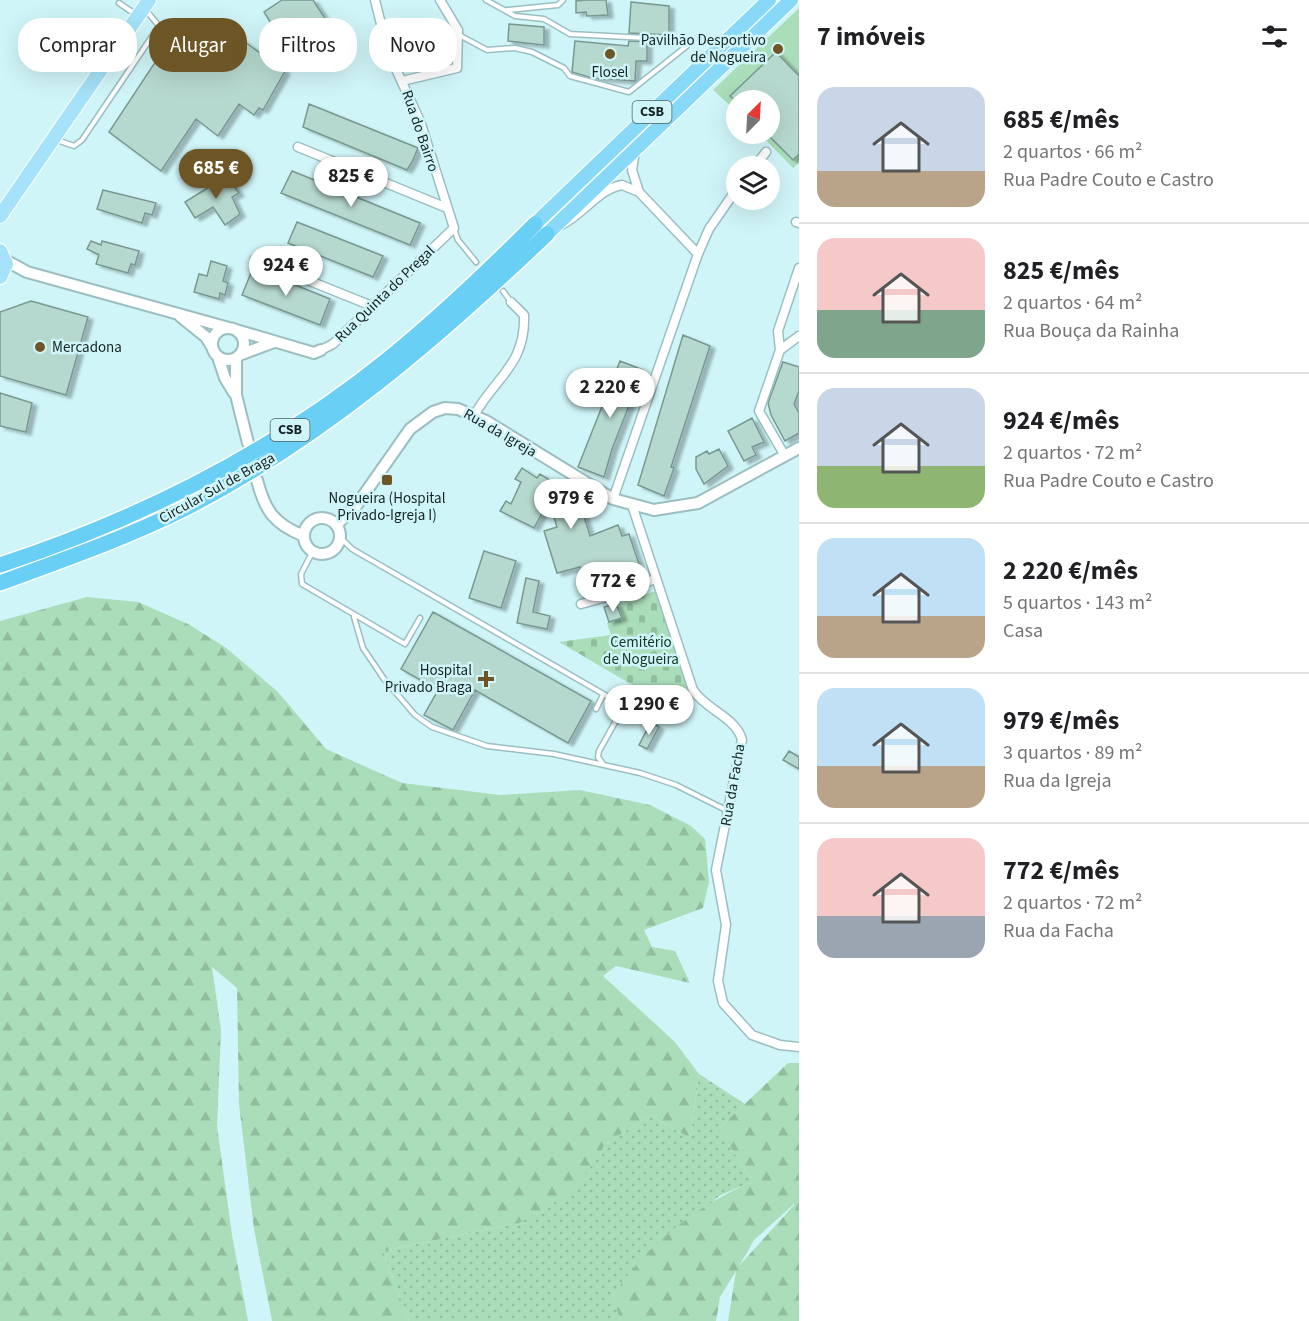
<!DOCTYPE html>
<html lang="pt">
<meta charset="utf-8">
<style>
body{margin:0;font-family:"Source Sans 3",sans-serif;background:#f2f2f2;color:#202124;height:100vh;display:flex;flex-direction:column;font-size:22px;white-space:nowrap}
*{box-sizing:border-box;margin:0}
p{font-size:20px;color:#757577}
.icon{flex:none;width:33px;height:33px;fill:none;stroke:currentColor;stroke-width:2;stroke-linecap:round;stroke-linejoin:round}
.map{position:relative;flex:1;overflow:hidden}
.drawer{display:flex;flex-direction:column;background:#fff;width:510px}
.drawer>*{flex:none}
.top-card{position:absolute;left:18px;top:18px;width:570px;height:54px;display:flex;gap:12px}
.needle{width:39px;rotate:24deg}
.controls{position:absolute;left:726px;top:90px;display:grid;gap:12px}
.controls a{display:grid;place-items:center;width:54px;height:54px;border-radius:50%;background:#fff;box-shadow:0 6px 24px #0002;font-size:30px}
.price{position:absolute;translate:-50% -51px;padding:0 14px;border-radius:21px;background:#fff;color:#222;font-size:20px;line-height:39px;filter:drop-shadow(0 2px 3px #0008)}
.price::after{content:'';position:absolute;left:50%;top:36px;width:18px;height:14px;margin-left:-9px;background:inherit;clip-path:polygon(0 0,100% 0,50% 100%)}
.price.current{background:#6e5526;color:#fff}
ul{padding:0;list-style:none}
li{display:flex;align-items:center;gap:18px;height:150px;padding:0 18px}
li+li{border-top:2px solid #e0e0e0}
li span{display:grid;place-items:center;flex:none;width:168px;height:120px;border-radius:18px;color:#555}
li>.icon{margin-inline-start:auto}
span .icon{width:72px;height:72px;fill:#fffc;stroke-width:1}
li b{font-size:26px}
h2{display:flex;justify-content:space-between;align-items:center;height:72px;padding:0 18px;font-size:26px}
.pill{padding:0 21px;border-radius:24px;background:#fff;box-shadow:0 6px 24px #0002;font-size:21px;line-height:54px}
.pill.current{background:#6e5526;color:#fff}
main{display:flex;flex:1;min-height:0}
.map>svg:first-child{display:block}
.grass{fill:url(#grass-dots)}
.forest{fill:url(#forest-firs);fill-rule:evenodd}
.cemetery{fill:url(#cemetery-stones)}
.green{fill:#aaddb9}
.building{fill:#b6d9cf;stroke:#789990;stroke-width:1.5;filter:url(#shadow)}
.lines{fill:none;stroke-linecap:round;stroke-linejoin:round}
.service-casing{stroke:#9bbfc1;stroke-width:7}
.minor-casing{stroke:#9bbfc1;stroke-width:11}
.tertiary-casing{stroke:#9bbfc1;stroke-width:14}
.primary-casing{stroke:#fff;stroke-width:16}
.trunk-casing{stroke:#fff;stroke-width:16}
.motorway-casing{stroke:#fff;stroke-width:18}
.service{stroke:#fff;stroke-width:4}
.minor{stroke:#fff;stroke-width:8}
.tertiary{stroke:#fff;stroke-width:10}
.primary{stroke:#a6e2f9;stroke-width:14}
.trunk{stroke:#88d8f7;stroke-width:14}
.motorway{stroke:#6acff5;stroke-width:15}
.poi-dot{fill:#6e5526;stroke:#d0f5f8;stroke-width:2}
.labels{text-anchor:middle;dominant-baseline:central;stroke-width:5;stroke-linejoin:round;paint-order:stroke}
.shield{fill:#d0f5f8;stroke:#4d6264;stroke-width:1.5}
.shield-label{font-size:14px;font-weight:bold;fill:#152324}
.poi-label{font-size:15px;fill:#152324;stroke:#d0f5f8;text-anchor:end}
.street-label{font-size:15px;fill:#152324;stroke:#d0f5f8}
.park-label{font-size:15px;fill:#12361f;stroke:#d0f5f8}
</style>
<main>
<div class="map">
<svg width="799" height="1321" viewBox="0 0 799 1321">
<defs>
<pattern id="grass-dots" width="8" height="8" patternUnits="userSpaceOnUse" patternTransform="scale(1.5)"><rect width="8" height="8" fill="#aaddb9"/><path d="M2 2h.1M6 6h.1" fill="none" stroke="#91bd9f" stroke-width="1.8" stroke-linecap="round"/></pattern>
<pattern id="forest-firs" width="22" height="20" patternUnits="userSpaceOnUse" patternTransform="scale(1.5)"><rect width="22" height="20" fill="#aaddb9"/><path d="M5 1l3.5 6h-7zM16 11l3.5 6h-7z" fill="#91bd9f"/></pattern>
<pattern id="cemetery-stones" width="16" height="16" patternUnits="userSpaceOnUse" patternTransform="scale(1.5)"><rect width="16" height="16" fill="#aaddb9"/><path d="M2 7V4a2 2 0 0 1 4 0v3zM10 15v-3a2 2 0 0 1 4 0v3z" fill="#91bd9f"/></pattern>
<filter id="shadow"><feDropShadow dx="5" dy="3" stdDeviation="1.5" flood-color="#0004"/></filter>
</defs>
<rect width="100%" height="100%" fill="#d0f5f8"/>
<!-- grass -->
<path class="grass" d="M699 1074 745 1104 718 1129 753 1181 719 1196 612 1296 621 1321H409L383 1251 519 1223 600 1155 604 1145 650 1115 690 1138Z"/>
<!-- forest -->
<path class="forest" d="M87 597 138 602 188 624 225 647 278 692 326 749 402 783 500 795 580 790 650 805 691 826 705 839 709 882 703 908 644 930 652 947 675 951 690 983 616 966 603 976 675 1042 699 1074 690 1138 650 1115 604 1145 600 1155 569 1194 519 1223 383 1251 409 1321H272L254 1229 239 1104 237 988 212 967 221 1030 217 1126 232 1235 248 1321H0V621Z
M788 1063H799V1321H728L736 1271 720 1297 716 1321H621L612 1297C648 1243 694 1208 753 1181L718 1129ZM794 1204H795L739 1266 754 1240Z"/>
<!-- cemetery -->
<path class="cemetery" d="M656 591 689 692 660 701 559 642 611 635 607 623 622 618 617 604Z"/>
<!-- green -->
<path class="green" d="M799 8V162L793 168 760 134H770V100H736V111L713 90Z"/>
<!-- building -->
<path class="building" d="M282 0H313L328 23 288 51 264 12Z
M586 0H606L608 15 587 16 586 12 576 13V1Z
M631 2 669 6V35L629 33Z
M509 24 544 27V45L508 41Z
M173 35 215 66 235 35 285 71 263 110 259 108 254 115 239 104 218 136 196 119 161 171 109 132Z
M575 41 628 46 629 41 647 42V61H636L635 81 592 78 572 72Z
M776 52 799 76V154L793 160 770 137V100H735L730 96Z
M309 104 418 148 412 162 407 170 303 127Z
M292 171 420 223 410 245 281 193Z
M223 173 239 193 232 197 240 214 225 225 213 207 195 218 185 202 214 184 212 181Z
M103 190 156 203 152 215 145 213 142 223 97 209Z
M297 222 383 256 373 277 288 243Z
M91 241 101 245 102 241 139 251 135 265 131 264 128 273 96 264 99 255 87 249Z
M211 261 227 266 223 281 228 283 225 295 220 293 219 299 194 292 199 274 207 276Z
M253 268 330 299 320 325 242 295Z
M31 301 88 317 66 395 0 376V312Z
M683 335 710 346 671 467 674 468 664 496 638 485Z
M620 361 643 370 612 449 604 477 578 467Z
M783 362 799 367V391L794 404 799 413V433L785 441 771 415 768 403Z
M0 393 32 403 26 432 0 426Z
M752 418 764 442 752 447 756 455 744 461 728 431Z
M719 449 728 466 704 484 696 469V457L707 451 709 454Z
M522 468 537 478 540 474 559 486 563 482 583 495 579 502 590 507 582 510 590 536 618 525 622 536 629 534 639 564 603 577 607 588 598 591 596 586 592 589 587 573 582 574 580 567 557 573 544 531 557 527 549 500 534 528 500 511 506 501 511 504 521 482 515 479Z
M484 551 516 561 501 608 469 598Z
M526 578 539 581 533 612 550 616 547 629 517 623Z
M616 604 622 618 609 622 604 607Z
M433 612 591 701 568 743 475 690 453 730 424 715 438 690 401 669Z
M651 722 659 727 647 749 639 745Z
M789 751 799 757V769L783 760Z"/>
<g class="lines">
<!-- service casing -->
<g class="service-casing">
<path id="service" d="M119 3 135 14
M507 10 558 5 563 0
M459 35 487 50 515 48 532 52 564 68 570 76 629 92 688 45 684 40 570 34 544 19 515 16 486 0
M57 140 74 146 82 140 159 26 145 9
M454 229 458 240 476 262
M503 291 511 302
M340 537 352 549 619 703 622 710 599 751 598 757 603 764
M313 551 301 574 302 584 405 644 420 618
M354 617 363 648 384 679 415 715 432 727 487 746 554 754 640 773 676 785 726 810
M596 709 603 695"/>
</g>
<!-- minor casing -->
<g class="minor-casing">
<path id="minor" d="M402 81 457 68 458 30 440 0
M298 147 447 208
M635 151 632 170 639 192
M755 166 766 152
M796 222 799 223
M561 225C583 215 598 189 622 185L639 192 698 254 613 499
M698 254 709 229 736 190
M255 259 372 306
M321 350 333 344 454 228 420 121 388 52 375 0
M780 350 778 331 799 268
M475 414C496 377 526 364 524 315L511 302
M785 456 759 411 780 350 799 336
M632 505 693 690C706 710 736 717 742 740L716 870 726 925 718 981 723 1003 752 1035 780 1045 799 1047
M581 604 614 595 655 579"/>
</g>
<!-- tertiary casing -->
<g class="tertiary-casing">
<path id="tertiary" d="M5 260 27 272 229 328
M180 316 206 337 212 347
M212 344a16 16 0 1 1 32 0a16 16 0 1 1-32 0Z
M236 330 314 353 321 350
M242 354 274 342
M218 357 225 378 234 393
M236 358V395L248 443
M257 480C265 511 274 524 304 536
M304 536a18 18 0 1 1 36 0a18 18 0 1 1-36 0Z
M336 525 356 506 410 429 433 412 445 408 458 409 486 421 613 499 654 510 698 503 799 448"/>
</g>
<!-- primary casing -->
<g class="primary-casing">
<path id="primary" d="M0 216 149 0
M0 251 6 264 0 277"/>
</g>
<!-- trunk casing -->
<g class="trunk-casing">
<path id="trunk" d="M535 224 769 0
M547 234 791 0"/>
</g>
<!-- motorway casing -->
<g class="motorway-casing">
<path id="motorway" d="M0 565C140 519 273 452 388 359 440 317 488 271 535 224
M0 583C62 560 126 538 186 508 322 438 437 339 547 234"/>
</g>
<!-- service -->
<use href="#service" class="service"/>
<!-- minor -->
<use href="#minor" class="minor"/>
<!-- tertiary -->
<use href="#tertiary" class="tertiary"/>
<!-- primary -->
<use href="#primary" class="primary"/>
<!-- trunk -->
<use href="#trunk" class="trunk"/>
<!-- motorway -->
<use href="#motorway" class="motorway"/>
</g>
<!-- markers -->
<g class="poi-dot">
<circle cx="778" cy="49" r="6"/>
<circle cx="610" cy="54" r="6"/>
<circle cx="40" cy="347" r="6"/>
<rect x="381" y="474" width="12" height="12" rx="3"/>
<path d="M483 670h6v6h6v6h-6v6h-6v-6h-6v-6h6z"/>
</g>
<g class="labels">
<!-- shield labels -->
<g class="shield">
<rect x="632.5" y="101" width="39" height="22" rx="4.5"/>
<rect x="270.5" y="419" width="39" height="22" rx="4.5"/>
</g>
<g class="shield-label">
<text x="652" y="112">CSB</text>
<text x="290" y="430">CSB</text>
</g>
<!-- poi labels -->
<g class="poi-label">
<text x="766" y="40">Pavilhão Desportivo<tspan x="766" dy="17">de Nogueira</tspan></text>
<text x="610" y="72" text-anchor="middle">Flosel</text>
<text x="52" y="347" text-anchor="start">Mercadona</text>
<text x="387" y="498" text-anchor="middle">Nogueira (Hospital<tspan x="387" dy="17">Privado-Igreja I)</tspan></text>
<text x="472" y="670">Hospital<tspan x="472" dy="17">Privado Braga</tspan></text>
</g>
<!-- street labels -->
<g class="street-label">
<text transform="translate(420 131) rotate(71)">Rua do Bairro</text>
<text transform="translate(385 294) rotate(-44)">Rua Quinta do Pregal</text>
<text transform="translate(500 433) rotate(30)">Rua da Igreja</text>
<text transform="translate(217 488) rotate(-29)">Circular Sul de Braga</text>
<text transform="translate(733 785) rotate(-80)">Rua da Facha</text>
</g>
<!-- park labels -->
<g class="park-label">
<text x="641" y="642">Cemitério<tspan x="641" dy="17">de Nogueira</tspan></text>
</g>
</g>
</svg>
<div class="controls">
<a><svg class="needle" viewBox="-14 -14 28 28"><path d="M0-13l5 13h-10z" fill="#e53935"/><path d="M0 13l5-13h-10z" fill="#757577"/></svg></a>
<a><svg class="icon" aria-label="layers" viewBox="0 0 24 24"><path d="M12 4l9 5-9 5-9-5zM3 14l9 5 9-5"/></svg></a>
</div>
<b class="price current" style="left:216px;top:200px">685 €</b>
<b class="price" style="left:351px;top:208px">825 €</b>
<b class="price" style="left:286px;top:297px">924 €</b>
<b class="price" style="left:610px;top:419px">2 220 €</b>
<b class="price" style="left:571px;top:530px">979 €</b>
<b class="price" style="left:613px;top:613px">772 €</b>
<b class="price" style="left:649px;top:736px">1 290 €</b>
<div class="top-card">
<a class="pill">Comprar</a>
<a class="pill current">Alugar</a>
<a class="pill">Filtros</a>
<a class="pill">Novo</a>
</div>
</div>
<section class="drawer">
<h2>7 imóveis<svg class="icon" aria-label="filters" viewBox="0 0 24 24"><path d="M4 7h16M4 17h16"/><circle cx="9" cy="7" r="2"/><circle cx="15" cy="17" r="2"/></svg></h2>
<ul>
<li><span style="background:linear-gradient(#c9d6e8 70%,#b9a48a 0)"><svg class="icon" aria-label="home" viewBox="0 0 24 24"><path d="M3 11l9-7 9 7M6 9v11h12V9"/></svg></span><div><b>685 €/mês</b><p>2 quartos · 66 m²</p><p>Rua Padre Couto e Castro</p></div></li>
<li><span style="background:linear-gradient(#f6c9c9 60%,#7fa58c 0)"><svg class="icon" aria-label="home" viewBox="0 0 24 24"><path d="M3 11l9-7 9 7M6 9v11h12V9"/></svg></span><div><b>825 €/mês</b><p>2 quartos · 64 m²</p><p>Rua Bouça da Rainha</p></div></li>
<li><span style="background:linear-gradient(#c9d6e8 65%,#8fb573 0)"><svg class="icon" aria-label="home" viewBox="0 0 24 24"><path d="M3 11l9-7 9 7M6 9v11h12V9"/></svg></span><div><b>924 €/mês</b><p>2 quartos · 72 m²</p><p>Rua Padre Couto e Castro</p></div></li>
<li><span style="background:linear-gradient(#bfe0f5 65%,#b9a48a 0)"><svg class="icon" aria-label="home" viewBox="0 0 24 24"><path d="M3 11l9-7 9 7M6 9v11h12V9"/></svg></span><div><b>2 220 €/mês</b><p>5 quartos · 143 m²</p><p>Casa</p></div></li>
<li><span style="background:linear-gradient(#bfe0f5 65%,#b9a48a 0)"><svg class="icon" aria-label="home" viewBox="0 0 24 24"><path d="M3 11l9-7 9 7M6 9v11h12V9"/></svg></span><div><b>979 €/mês</b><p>3 quartos · 89 m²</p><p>Rua da Igreja</p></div></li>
<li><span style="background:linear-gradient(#f6c9c9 65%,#9aa5b1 0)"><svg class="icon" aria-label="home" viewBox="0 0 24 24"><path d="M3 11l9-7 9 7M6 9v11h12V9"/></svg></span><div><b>772 €/mês</b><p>2 quartos · 72 m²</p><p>Rua da Facha</p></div></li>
</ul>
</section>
</main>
